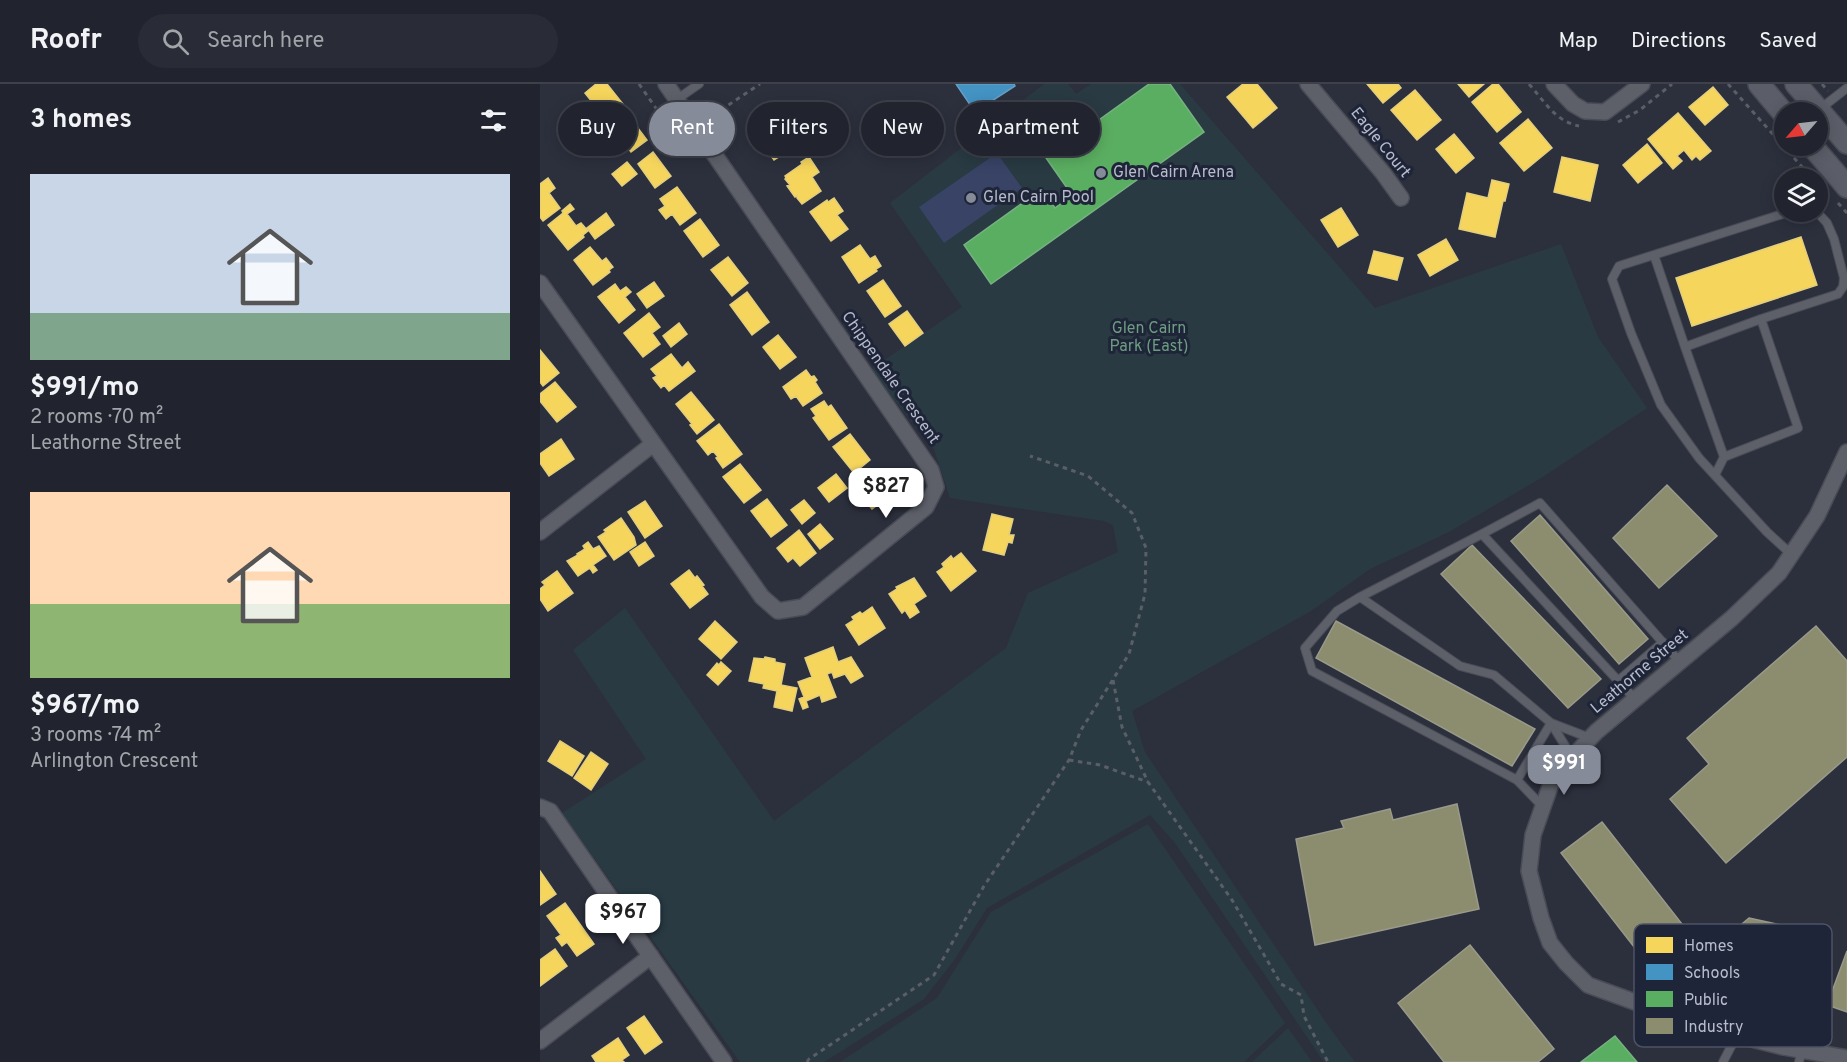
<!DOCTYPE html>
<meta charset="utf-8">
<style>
body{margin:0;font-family:Overpass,sans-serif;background:#292c36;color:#f1f3f6;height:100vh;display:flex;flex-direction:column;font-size:22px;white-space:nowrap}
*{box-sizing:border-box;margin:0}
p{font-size:20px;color:#a2a4aa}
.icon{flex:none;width:33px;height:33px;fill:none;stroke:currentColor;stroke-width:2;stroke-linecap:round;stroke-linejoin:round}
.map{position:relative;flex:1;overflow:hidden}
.details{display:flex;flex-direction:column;background:#21242e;width:540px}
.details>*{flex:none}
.guide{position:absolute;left:18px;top:18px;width:570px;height:54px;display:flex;gap:12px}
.needle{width:39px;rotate:242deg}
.controls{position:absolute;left:1234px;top:18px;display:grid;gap:12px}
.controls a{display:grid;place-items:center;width:54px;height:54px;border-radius:50%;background:#21242e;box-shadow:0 3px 15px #0003,0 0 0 2px #3e414a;font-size:30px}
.price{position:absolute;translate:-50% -51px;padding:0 14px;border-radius:12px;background:#fff;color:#222;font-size:20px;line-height:39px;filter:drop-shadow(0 2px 3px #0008)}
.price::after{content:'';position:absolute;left:50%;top:36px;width:18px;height:14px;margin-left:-9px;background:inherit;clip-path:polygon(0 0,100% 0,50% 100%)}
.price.current{background:#868b9a;color:#fff}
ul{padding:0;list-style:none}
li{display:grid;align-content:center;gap:12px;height:318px;padding:0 30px}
li span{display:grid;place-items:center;height:186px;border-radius:0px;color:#555}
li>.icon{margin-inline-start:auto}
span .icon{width:108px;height:108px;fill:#fffc;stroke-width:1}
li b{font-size:26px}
h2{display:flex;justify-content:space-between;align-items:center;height:72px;padding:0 30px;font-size:26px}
.tag{padding:0 21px;border-radius:27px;background:#21242e;box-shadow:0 3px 15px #0003,0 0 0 2px #3e414a;font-size:21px;line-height:54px}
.tag.current{background:#868b9a;color:#fff}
header{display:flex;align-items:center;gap:36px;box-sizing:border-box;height:84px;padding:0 30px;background:#21242e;border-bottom:2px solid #3e414a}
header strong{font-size:28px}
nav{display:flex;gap:33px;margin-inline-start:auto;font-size:21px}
.search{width:420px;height:54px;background:#292c36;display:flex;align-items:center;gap:15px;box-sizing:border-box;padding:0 21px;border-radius:33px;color:#a2a4aa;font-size:22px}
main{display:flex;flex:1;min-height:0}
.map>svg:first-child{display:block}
.green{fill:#293a43}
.water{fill:#384366}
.homes{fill:#f6d55c;stroke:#e3ce7e;stroke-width:1.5}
.schools{fill:#4393c3;stroke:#669fc6;stroke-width:1.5}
.public{fill:#5aae61;stroke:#76b281;stroke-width:1.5}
.industry{fill:#8c8c6e;stroke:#999a8a;stroke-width:1.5}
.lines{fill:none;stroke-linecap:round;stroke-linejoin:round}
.lane-casing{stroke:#494c55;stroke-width:10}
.street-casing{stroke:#494c55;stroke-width:18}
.secondary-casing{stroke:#494c55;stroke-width:24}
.path{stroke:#5a5e66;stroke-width:3;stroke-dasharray:4.5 4.5;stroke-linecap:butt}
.lane{stroke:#5d6069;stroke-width:8}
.street{stroke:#5d6069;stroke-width:15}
.secondary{stroke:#5b5e68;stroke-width:21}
.poi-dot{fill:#868b9a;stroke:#1f2538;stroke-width:2}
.labels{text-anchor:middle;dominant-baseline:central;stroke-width:6;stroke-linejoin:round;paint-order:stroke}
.street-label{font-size:16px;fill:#b7bccc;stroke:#1f2538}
.poi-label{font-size:16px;fill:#b7bccc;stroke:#1f2538;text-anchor:start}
.park-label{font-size:16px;fill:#6d9e81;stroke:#1f2538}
.key{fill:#1f2538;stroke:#4d5264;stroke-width:1.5}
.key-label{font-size:16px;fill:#b7bccc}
</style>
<header>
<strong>Roofr</strong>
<div class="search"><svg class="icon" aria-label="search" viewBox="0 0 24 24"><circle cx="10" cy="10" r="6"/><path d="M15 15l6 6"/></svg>Search here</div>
<nav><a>Map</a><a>Directions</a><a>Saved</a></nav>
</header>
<main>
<section class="details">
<h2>3 homes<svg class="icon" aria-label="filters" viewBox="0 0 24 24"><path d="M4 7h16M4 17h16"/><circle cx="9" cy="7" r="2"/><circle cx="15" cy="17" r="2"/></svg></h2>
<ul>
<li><span style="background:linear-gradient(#c9d6e8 75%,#7fa58c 0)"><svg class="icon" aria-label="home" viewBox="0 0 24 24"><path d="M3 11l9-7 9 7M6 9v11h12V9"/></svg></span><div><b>$991/mo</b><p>2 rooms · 70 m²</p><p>Leathorne Street</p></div></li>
<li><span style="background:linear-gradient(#ffd9b3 60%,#8fb573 0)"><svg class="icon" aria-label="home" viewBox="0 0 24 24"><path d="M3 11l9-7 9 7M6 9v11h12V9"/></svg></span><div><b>$967/mo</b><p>3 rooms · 74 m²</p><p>Arlington Crescent</p></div></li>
</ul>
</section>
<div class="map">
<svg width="1307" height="978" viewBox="0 0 1307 978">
<rect width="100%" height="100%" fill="#2c303d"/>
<!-- green -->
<path class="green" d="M504 0H528L536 10 551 0H640L835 224 1021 160 1058 253 1107 324 1001 394 909 448 830 485 771 527 592 627 605 668 789 943 815 978H784L635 759 610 731 447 824 415 875 384 915 284 978H200L22 729 106 675 33 566 85 524 234 737 466 564 488 509 578 468 573 441 564 437 410 414 394 365 330 286 422 223 350 119Z
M608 740 745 939 704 978H300L397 914 451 828Z
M748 944 772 978H712Z"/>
<!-- water -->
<path class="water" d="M457 69 482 104 404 159 379 123Z"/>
<!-- homes -->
<path class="homes" d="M56 0H67L83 20 65 34 45 9Z
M703 0H717L737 24 713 44 687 13Z
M827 0H858L861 4 843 19Z
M918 0H944L929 13Z
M953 0H958L981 28 957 48 932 18Z
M1173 3 1188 21 1165 41 1149 23Z
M875 6 901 36 877 56 851 26Z
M1138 29 1171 67 1160 76 1156 72 1152 76 1144 66 1137 72 1142 77 1133 85 1108 55Z
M88 31 107 56 91 68 72 43Z
M988 35 1012 64 984 87 960 59Z
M231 36 239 47 246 43 253 53 246 58 251 65 234 76 227 66 224 68 220 63 223 61 214 47Z
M64 39 71 48 49 66 42 57Z
M914 50 934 74 916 89 896 65Z
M1107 60 1122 79 1098 99 1083 81Z
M113 68 131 92 115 104 98 80Z
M269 73 279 88 272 93 281 107 262 120 257 114V111L255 113 247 102 250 101 245 95 246 94 245 92 262 80 261 78Z
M1022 73 1058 81 1050 117 1014 108Z
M87 78 97 90 82 102 72 90Z
M8 94 15 104 9 109 20 124 3 137 0 133V100Z
M952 96 969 100 965 117H963L955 153 919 145 927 109 948 114Z
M137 103 156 129 140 141 132 130 126 135 119 126 125 122 120 115Z
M294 114 303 127 297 131 308 145 291 157 270 128 287 116 288 118Z
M30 120 34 125 27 130 36 142 41 139 48 147 43 151 44 153 28 166 8 141 23 129 22 127Z
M801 124 818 151 798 163 781 136Z
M66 129 74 141 55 155 47 144Z
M160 135 179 161 163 173 144 147Z
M1261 153 1277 201 1152 242 1136 194Z
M906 155 918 176 890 192 878 171Z
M320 161 330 175 335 172 341 182 336 185 337 187 319 199 302 173Z
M50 163 62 177 66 174 73 183 69 186 70 188 53 201 34 176Z
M834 167 863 174 857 196 828 189Z
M188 173 208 199 192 212 171 186Z
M343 196 361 222 345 233 327 207Z
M114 198 124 212 107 224 97 210Z
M75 200 80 207 86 203 91 208 85 213 95 226 79 239 58 213Z
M207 208 229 238 212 251 190 221Z
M367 227 383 249 365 262 349 240Z
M109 229 120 243 112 249 120 260 103 273 84 249Z
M139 239 147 250 131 263 123 252Z
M238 251 256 273 240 285 223 263Z
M0 266 19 289 3 302 0 298Z
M131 270 142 284 148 278 155 287 129 307 124 301 121 304 113 294 117 292 111 285Z
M266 286 271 293 274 292 277 296 275 298 282 309 263 322 256 312 251 315 243 303Z
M15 298 36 323 17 338 0 317V310Z
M151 308 174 336 157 350 150 341 152 340 136 320Z
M284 317 288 323 291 321 307 344 289 356 273 334 276 332 271 325Z
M179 340 202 370 183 384 176 374 178 373 173 367 168 371 157 357Z
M310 350 330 376 314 389 293 363Z
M21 355 34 375 9 392 0 379V370Z
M200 380 221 406 204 419 183 393Z
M336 386 347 400 342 405 348 413 332 425 314 403Z
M296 390 307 404 289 418 278 404Z
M227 415 247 441 231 453 211 427Z
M264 416 275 429 262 440 251 426Z
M105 417 122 442 105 454 88 428Z
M452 430 473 435 469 451H474L472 459 468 458 464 471 443 466Z
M81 434 94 453 96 461 74 476 58 453 66 448 64 446Z
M280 440 293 455 280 465 268 450Z
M259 446 276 469 260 482 253 474 248 478 237 464Z
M48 458 53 465 59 462 66 472 53 481 57 486 53 489 50 484 38 492 27 477 38 471 37 470 45 465 43 462Z
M105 458 114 472 99 482 90 468Z
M421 469 436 487 411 507 397 488 404 483 402 480 411 472 413 475Z
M149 486 155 494 157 492 164 501 162 502 168 510 150 524 131 500Z
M17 487 33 509 8 527 0 515V505L5 501 2 498Z
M374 494 386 512 374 520 379 528 370 534 365 526 362 529 349 510 357 505 356 503Z
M332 523 345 544 319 561 306 541 314 536 312 533 320 528 322 530Z
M175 537 197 558 181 575 159 555Z
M293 563 298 578 311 573 323 592 311 599 305 590 294 594 292 588 287 590 296 613 282 618 280 611 266 617 268 623 263 625 259 615 264 613 258 598 272 593 265 574Z
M225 573 235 575V578L245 580 241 601 257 604 252 627 234 623 237 607 223 604 224 600 209 597 214 574 224 575Z
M181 578 191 587 178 601 167 591 177 579 179 581Z
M20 657 44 672 32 692 8 677Z
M51 668 68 680 51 706 34 694Z
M0 787 16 810 0 821Z
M25 819 54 860 37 872 27 858 22 862 16 854 21 851 7 832Z
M15 865 27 882 0 902V876Z
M104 932 122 958 105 970 87 944Z
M78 954 89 971 82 976 84 978H56L52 972Z"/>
<!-- schools -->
<path class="schools" d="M416 0H474L475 2 435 28Z"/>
<!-- public -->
<path class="public" d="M609 0H630L664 48 451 200 424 161 502 105 515 124 532 111 506 74Z
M1075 952 1097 978H1041Z"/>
<!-- industry -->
<path class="industry" d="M1127 401 1177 452 1119 504 1073 454Z
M1000 431 1108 555 1079 580 971 457Z
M932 461 1061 595 1028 624 901 490Z
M796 537 995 645 972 682 776 574Z
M1276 542 1307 577V673L1186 779 1130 715 1169 680 1147 654Z
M917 720 939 825 775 861 756 755 804 744 801 737 850 725 853 736Z
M1062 738 1153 854 1112 886 1021 769Z
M1209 834 1259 845 1244 918 1174 903 1183 856Z
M930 861 1014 965 998 978H904L858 919Z
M1307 867V928L1287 921Z"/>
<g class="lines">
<!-- lane casing -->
<g class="lane-casing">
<path id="lane" d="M136 16 159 0
M1280 25 1307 4
M1249 128 1079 182 1072 195 1091 249 1121 321 1159 374 1227 448 1251 470
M1114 171 1145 263 1221 235 1258 344 1184 373 1175 391
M1221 235 1298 210 1303 203 1304 194 1294 155 1287 139 1277 128
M1145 263 1184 373
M942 450 1000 419 1140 578
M820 513 797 527 765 564 772 587 977 696 1003 723
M1078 597 1123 558
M1011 639 1032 673
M1050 654 1011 639 954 591 920 582 820 513 942 450 1095 615
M977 696 1011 639
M1183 978 1197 951
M1259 978 1262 966"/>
</g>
<!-- street casing -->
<g class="street-casing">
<path id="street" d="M768 0 843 89 861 114
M1014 0 1033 20 1045 27 1065 28 1102 0
M0 199 222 513 238 527 263 523 386 423 396 403 391 386 126 0
M1307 368 1277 432 1239 489 1192 534 1056 648 1013 694 993 751 989 787 1001 834 1010 859 1026 879 1048 901 1161 942 1243 963 1307 974
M0 448 113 360
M0 723 10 727 184 978
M0 957 111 872"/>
</g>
<!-- secondary casing -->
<g class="secondary-casing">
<path id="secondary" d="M1219 0 1245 31
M1256 0 1307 59
M1272 62 1307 103"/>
</g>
<!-- path -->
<path class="path" d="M99 0 141 60
M989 0C1005 18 1015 37 1039 42
M1188 0 1272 94
M1282 0 1288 7
M166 36 220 0
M1078 38 1100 26 1132 0
M1298 119 1307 129
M573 596 582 643 608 698 692 816 741 900 761 911 764 932 788 978
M529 676 560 681 608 698
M267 978 269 975 394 891 444 802 529 676 541 646 589 570 605 510 606 464 592 429 548 392 490 372"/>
<!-- lane -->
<use href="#lane" class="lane"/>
<!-- street -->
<use href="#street" class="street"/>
<!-- secondary -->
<use href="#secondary" class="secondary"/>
</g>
<!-- markers -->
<g class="poi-dot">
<circle cx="561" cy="89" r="6"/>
<circle cx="431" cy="114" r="6"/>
</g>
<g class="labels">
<!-- street labels -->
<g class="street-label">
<text transform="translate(840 59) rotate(51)">Eagle Court</text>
<text transform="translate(350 294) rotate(55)">Chippendale Crescent</text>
<text transform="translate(1100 588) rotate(-40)">Leathorne Street</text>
</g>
<!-- poi labels -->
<g class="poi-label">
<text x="573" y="89">Glen Cairn Arena</text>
<text x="443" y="114">Glen Cairn Pool</text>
</g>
<!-- park labels -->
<g class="park-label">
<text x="609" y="245">Glen Cairn<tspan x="609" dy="18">Park (East)</tspan></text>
</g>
</g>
<!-- legend -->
<rect x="1094" y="840" width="198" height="123" rx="9" class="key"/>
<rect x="1106" y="853" width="27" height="16" fill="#f6d55c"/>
<rect x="1106" y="880" width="27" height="16" fill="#4393c3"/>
<rect x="1106" y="907" width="27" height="16" fill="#5aae61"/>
<rect x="1106" y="934" width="27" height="16" fill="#8c8c6e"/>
<g class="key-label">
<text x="1144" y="867">Homes</text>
<text x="1144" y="894">Schools</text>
<text x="1144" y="921">Public</text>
<text x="1144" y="948">Industry</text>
</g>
</svg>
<div class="controls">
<a><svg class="needle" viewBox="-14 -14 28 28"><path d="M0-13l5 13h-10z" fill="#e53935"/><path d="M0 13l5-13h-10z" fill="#a2a4aa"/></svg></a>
<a><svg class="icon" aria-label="layers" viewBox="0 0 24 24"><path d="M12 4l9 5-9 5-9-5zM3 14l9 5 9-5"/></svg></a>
</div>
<b class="price" style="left:346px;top:435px">$827</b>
<b class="price current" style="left:1024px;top:712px">$991</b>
<b class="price" style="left:83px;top:861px">$967</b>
<div class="guide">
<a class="tag">Buy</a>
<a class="tag current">Rent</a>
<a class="tag">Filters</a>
<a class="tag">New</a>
<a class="tag">Apartment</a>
</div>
</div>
</main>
